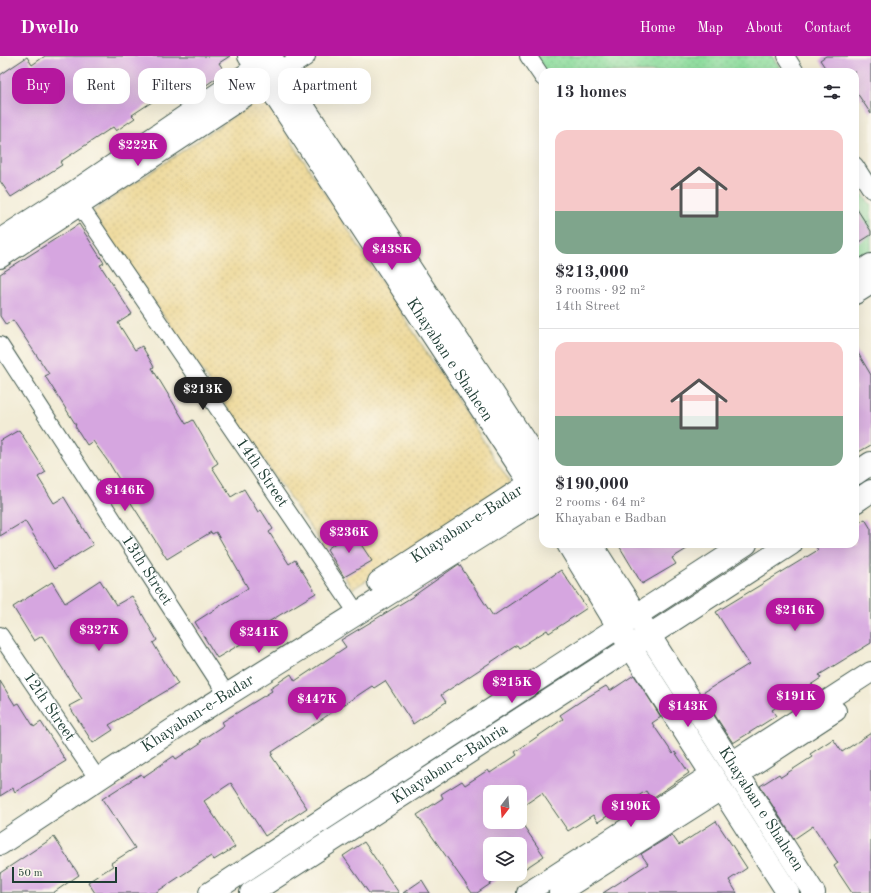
<!DOCTYPE html>
<meta charset="utf-8">
<style>
body{margin:0;font-family:"Old Standard TT",serif;background:#f7f7f7;color:#2b2b33;height:100vh;display:flex;flex-direction:column;font-size:15px;white-space:nowrap}
*{box-sizing:border-box;margin:0}
p{font-size:13px;color:#7c7c81}
.icon{flex:none;width:22px;height:22px;fill:none;stroke:currentColor;stroke-width:2;stroke-linecap:round;stroke-linejoin:round}
.map{position:relative;flex:1;overflow:hidden}
.drawer{position:absolute;left:539px;top:12px;width:320px;height:480px;display:flex;flex-direction:column;background:#fff;border-radius:12px;box-shadow:0 4px 16px #0002}
.drawer>*{flex:none}
.top-card{position:absolute;left:12px;top:12px;width:380px;height:36px;display:flex;gap:8px}
.needle{width:26px;rotate:196deg}
.fabs{position:absolute;left:483px;top:729px;display:grid;gap:8px}
.fabs a{display:grid;place-items:center;width:44px;height:44px;border-radius:8px;background:#fff;box-shadow:0 4px 16px #0002;font-size:20px}
.scale{position:absolute;left:12px;bottom:10px;width:105px;box-sizing:border-box;padding-left:4px;border:2px solid #1f3d34;border-top:0;font-size:11px;line-height:14px;white-space:nowrap;color:#1f3d34;-webkit-text-stroke:3px #fbf7ec;paint-order:stroke}
.price{position:absolute;translate:-50% -34px;padding:0 9px;border-radius:14px;background:#b5179e;color:#fff;font-size:13px;line-height:26px;filter:drop-shadow(0 1px 2px #0008)}
.price::after{content:'';position:absolute;left:50%;top:24px;width:12px;height:9px;margin-left:-6px;background:inherit;clip-path:polygon(0 0,100% 0,50% 100%)}
.price.current{background:#222;color:#fff}
ul{padding:0;list-style:none}
li{display:grid;align-content:center;gap:8px;height:212px;padding:0 16px}
li+li{border-top:1px solid #e1e1e2}
li span{display:grid;place-items:center;height:124px;border-radius:12px;color:#555}
li>.icon{margin-inline-start:auto}
span .icon{width:72px;height:72px;fill:#fffc;stroke-width:1}
li b{font-size:17px}
h2{display:flex;justify-content:space-between;align-items:center;height:48px;padding:0 16px;font-size:17px}
.tag{padding:0 14px;border-radius:12px;background:#fff;box-shadow:0 4px 16px #0002;font-size:14px;line-height:36px}
.tag.current{background:#b5179e;color:#fff}
header{display:flex;align-items:center;gap:24px;box-sizing:border-box;height:56px;padding:0 20px;background:#b5179e;color:#fff}
header strong{font-size:19px}
nav{display:flex;gap:22px;margin-inline-start:auto;font-size:14px}
.map>svg:first-child{display:block}
.grass{fill:url(#grass-dots);stroke:#568e6a}
.sand{fill:url(#sand-dots);stroke:#868c69}
.garden{fill:#8edf9f;stroke:#568e6a}
.building{fill:#d6a6e0}
.lines{fill:none;stroke-linecap:round;stroke-linejoin:round}
.minor-casing{stroke:#3f574c;stroke-width:18}
.tertiary-casing{stroke:#3f574c;stroke-width:22}
.secondary-casing{stroke:#3f574c;stroke-width:24}
.minor{stroke:#fff;stroke-width:16}
.tertiary{stroke:#fff;stroke-width:20}
.secondary{stroke:#fff;stroke-width:22}
.labels{text-anchor:middle;dominant-baseline:central;stroke-width:3;stroke-linejoin:round;paint-order:stroke}
.street-label{font-size:16px;fill:#1f3d34;stroke:#fbf7ec}
</style>
<header>
<strong>Dwello</strong>
<nav><a>Home</a><a>Map</a><a>About</a><a>Contact</a></nav>
</header>
<div class="map">
<svg width="871" height="837" viewBox="0 0 871 837">
<defs>
<pattern id="grass-dots" width="8" height="8" patternUnits="userSpaceOnUse"><rect width="8" height="8" fill="#8edf9f"/><path d="M2 2h.1M6 6h.1" fill="none" stroke="#7ac08a" stroke-width="1.8" stroke-linecap="round"/></pattern>
<pattern id="sand-dots" width="8" height="8" patternUnits="userSpaceOnUse"><rect width="8" height="8" fill="#eeda9e"/><path d="M2 2h.1M6 6h.1" fill="none" stroke="#ccbc89" stroke-width="1.8" stroke-linecap="round"/></pattern>
</defs>
<rect width="100%" height="100%" fill="#fbf7ec"/>
<filter id="ink" filterUnits="userSpaceOnUse"><feTurbulence type="fractalNoise" baseFrequency=".025" numOctaves="2"/><feDisplacementMap in="SourceGraphic" scale="8" xChannelSelector="R" yChannelSelector="G"/><feConvolveMatrix kernelMatrix="1 2 1 2 8 2 1 2 1" color-interpolation-filters="sRGB"/></filter>
<filter id="wash" filterUnits="userSpaceOnUse"><feTurbulence type="fractalNoise" baseFrequency=".012" numOctaves="4" result="noise"/><feDisplacementMap in="SourceGraphic" scale="16" xChannelSelector="R" yChannelSelector="G"/><feGaussianBlur stdDeviation="0.9" result="paint"/><feColorMatrix in="noise" values="0 0 0 0 0 0 0 0 0 0 0 0 0 0 0 0 0 1.4 0 .05"/><feComposite in="paint" operator="in"/></filter>
<g filter="url(#wash)">
<rect width="100%" height="100%" fill="#f2ecd6"/>
<!-- grass -->
<path class="grass" d="M534 0H772L783 16H544Z"/>
<!-- sand -->
<path class="sand" d="M263 41 511 428 353 533 92 156Z"/>
<!-- garden -->
<path class="garden" d="M855 127 871 150V200L855 211Z"/>
<g id="blocks">
<!-- building -->
<path class="building" d="M45 0H230L219 7 225 16 205 30 194 37 188 27 164 44 161 40 132 59 135 62 116 75 113 71 60 106 62 109 11 141 0 125V19L27 1 32 9Z
M826 0H871V58L855 34V16H828L820 4Z
M855 150 871 175V179L855 189Z
M79 168 104 207 100 209 132 258 118 267 135 294 142 290 154 311 152 312 186 368 193 364 218 407 212 411 231 441 244 433 258 456 261 454 273 473 269 476 289 508 295 504 316 537 265 568 268 572 217 602 195 566 248 532 216 476 212 478 211 476 167 503 126 439 128 438 109 407 93 385 87 389 75 370 76 369 45 320 49 318 13 264 6 269 0 260V218Z
M855 292 871 319V389L855 398Z
M19 374 46 416 38 421 54 447 64 441 93 489 54 513 25 465 0 480V385Z
M865 463 871 473V587L819 619 821 622 772 654 776 660 733 687 701 638 749 608 716 556 818 494 814 488H855V469Z
M352 475 372 505 344 521 327 493Z
M618 488H695L672 502 676 508 642 528Z
M459 508 493 560 561 514 587 552 549 577 547 574 519 592 517 589 441 639 446 646 413 668 385 625 374 632 372 630 272 696 273 698 271 699 307 752 265 780 231 727 204 745 235 791 214 804 211 800 155 837H95L88 826 113 810 111 807 135 792 102 743 141 718 143 721 174 700 176 703 202 686 200 685 224 669 222 666 272 635 270 632 291 618 295 625 346 591 341 584 412 541Z
M100 524 116 549 132 540 157 584 153 587 178 628 109 669 113 674 93 687 69 650 82 643 42 580 34 585 13 551 52 526 65 547Z
M634 619 661 661 652 667 673 698 675 696 689 717 651 743 646 735 598 766 593 759 568 775 542 737 520 752V736H490V766H521L544 800 520 816V788H490V818H505L477 837H472L417 759 443 742 441 738 462 725 465 729 488 714 490 717 517 699 515 696 563 663 560 659 581 645 606 630 610 635Z
M0 625 15 649 19 647 34 671 41 666 66 705 15 736 13 732 0 740Z
M871 677V837H852L834 810 838 807 813 770 794 783 760 730 779 718 781 721 812 701 810 698 833 683 842 696Z
M716 765 747 812 729 824 737 837H603L648 808 641 798 672 779 679 789Z
M54 781 79 819 53 837H0V817Z
M364 786 399 837H369L343 800Z
M422 824 430 837H403Z"/>
</g>
</g>
<g filter="url(#ink)">
<use href="#blocks" fill-opacity="0" stroke="#3f574c" stroke-width="1"/>
<g class="lines">
<!-- minor casing -->
<g class="minor-casing">
<g id="minor">
<path d="M528 0 543 22"/>
<path d="M786 0 796 16"/>
<path d="M855 109 871 134"/>
<path id="s1" d="M73 140 357 557"/>
<path id="s2" d="M0 289 227 639"/>
<path id="s3" d="M0 579 97 722"/>
</g>
</g>
<!-- tertiary casing -->
<g class="tertiary-casing">
<path id="tertiary" d="M280 16 305 0
M0 183 71 137 256 11
M0 202 267 26
M730 707 871 616
M738 719 836 655
M527 837 711 718
M559 837 721 734"/>
</g>
<!-- secondary casing -->
<g class="secondary-casing">
<g id="secondary">
<path id="s4" d="M249 0 538 439"/>
<path d="M270 0 543 413"/>
<path d="M855 220 871 209"/>
<path d="M855 237 871 227"/>
<path d="M855 418 871 407"/>
<path d="M855 446 871 435"/>
<path d="M568 488 631 592 788 837"/>
<path id="s5" d="M591 488 814 837"/>
<path id="s6" d="M379 526 531 427"/>
<path id="s7" d="M0 788 195 659 540 443"/>
<path d="M210 837 746 488"/>
<path id="s8" d="M251 837 791 488"/>
</g>
</g>
<!-- minor -->
<use href="#minor" class="minor"/>
<!-- tertiary -->
<use href="#tertiary" class="tertiary"/>
<!-- secondary -->
<use href="#secondary" class="secondary"/>
</g>
</g>
<g class="labels">
<!-- street labels -->
<g class="street-label">
<text stroke="none"><textPath href="#s4" startOffset="364">Khayaban e Shaheen</textPath></text>
<text stroke="none"><textPath href="#s1" startOffset="335">14th Street</textPath></text>
<text stroke="none"><textPath href="#s6" startOffset="105">Khayaban-e-Badar</textPath></text>
<text stroke="none"><textPath href="#s2" startOffset="269">13th Street</textPath></text>
<text stroke="none"><textPath href="#s3" startOffset="87">12th Street</textPath></text>
<text stroke="none"><textPath href="#s7" startOffset="237">Khayaban-e-Badar</textPath></text>
<text stroke="none"><textPath href="#s8" startOffset="237">Khayaban-e-Bahria</textPath></text>
<text stroke="none"><textPath href="#s5" startOffset="315">Khayaban e Shaheen</textPath></text>
</g>
</g>
</svg>
<div class="fabs">
<a><svg class="needle" viewBox="-14 -14 28 28"><path d="M0-13l5 13h-10z" fill="#e53935"/><path d="M0 13l5-13h-10z" fill="#7c7c81"/></svg></a>
<a><svg class="icon" aria-label="layers" viewBox="0 0 24 24"><path d="M12 4l9 5-9 5-9-5zM3 14l9 5 9-5"/></svg></a>
</div>
<div class="scale">50 m</div>
<b class="price" style="left:138px;top:111px">$222K</b>
<b class="price" style="left:392px;top:215px">$438K</b>
<b class="price current" style="left:203px;top:355px">$213K</b>
<b class="price" style="left:125px;top:456px">$146K</b>
<b class="price" style="left:349px;top:498px">$236K</b>
<b class="price" style="left:795px;top:576px">$216K</b>
<b class="price" style="left:99px;top:596px">$327K</b>
<b class="price" style="left:259px;top:598px">$241K</b>
<b class="price" style="left:512px;top:648px">$215K</b>
<b class="price" style="left:796px;top:662px">$191K</b>
<b class="price" style="left:317px;top:665px">$447K</b>
<b class="price" style="left:688px;top:672px">$143K</b>
<b class="price" style="left:631px;top:772px">$190K</b>
<div class="top-card">
<a class="tag current">Buy</a>
<a class="tag">Rent</a>
<a class="tag">Filters</a>
<a class="tag">New</a>
<a class="tag">Apartment</a>
</div>
<section class="drawer">
<h2>13 homes<svg class="icon" aria-label="filters" viewBox="0 0 24 24"><path d="M4 7h16M4 17h16"/><circle cx="9" cy="7" r="2"/><circle cx="15" cy="17" r="2"/></svg></h2>
<ul>
<li><span style="background:linear-gradient(#f6c9c9 65%,#7fa58c 0)"><svg class="icon" aria-label="home" viewBox="0 0 24 24"><path d="M3 11l9-7 9 7M6 9v11h12V9"/></svg></span><div><b>$213,000</b><p>3 rooms · 92 m²</p><p>14th Street</p></div></li>
<li><span style="background:linear-gradient(#f6c9c9 60%,#7fa58c 0)"><svg class="icon" aria-label="home" viewBox="0 0 24 24"><path d="M3 11l9-7 9 7M6 9v11h12V9"/></svg></span><div><b>$190,000</b><p>2 rooms · 64 m²</p><p>Khayaban e Badban</p></div></li>
</ul>
</section>
</div>
